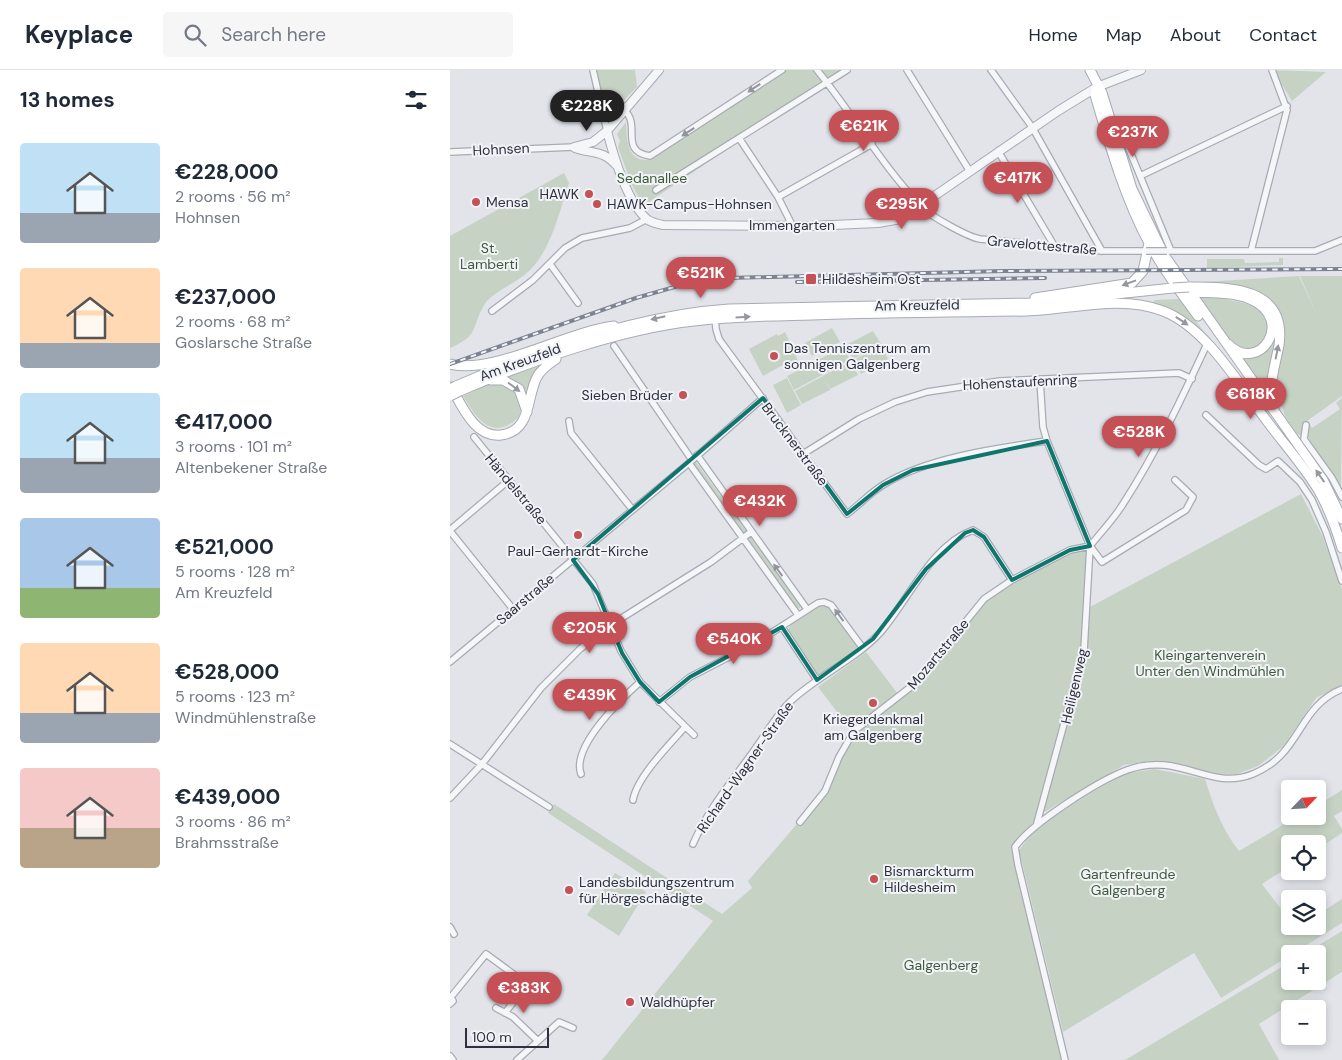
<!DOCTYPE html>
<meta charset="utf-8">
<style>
body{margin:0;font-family:"DM Sans",sans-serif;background:#f6f6f7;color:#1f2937;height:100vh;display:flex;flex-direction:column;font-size:19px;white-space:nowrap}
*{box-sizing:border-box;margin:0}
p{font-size:16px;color:#747a83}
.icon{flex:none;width:28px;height:28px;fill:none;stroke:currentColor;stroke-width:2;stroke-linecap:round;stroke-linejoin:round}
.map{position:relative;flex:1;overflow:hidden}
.sheet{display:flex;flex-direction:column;background:#fff;width:450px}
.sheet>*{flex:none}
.needle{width:32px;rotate:65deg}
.buttons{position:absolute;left:831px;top:710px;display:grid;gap:10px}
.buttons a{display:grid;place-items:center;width:45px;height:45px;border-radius:5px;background:#fff;box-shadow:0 2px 8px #0003;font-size:25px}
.scale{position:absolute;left:15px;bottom:12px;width:84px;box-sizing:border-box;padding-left:5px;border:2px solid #2c3140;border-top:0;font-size:14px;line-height:18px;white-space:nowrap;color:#2c3140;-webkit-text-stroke:4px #f2f3f7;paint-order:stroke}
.price{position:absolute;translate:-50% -42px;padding:0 11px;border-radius:18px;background:#c55157;color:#fff;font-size:16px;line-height:32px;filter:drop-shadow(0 1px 2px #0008)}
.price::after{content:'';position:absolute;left:50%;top:30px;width:15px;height:11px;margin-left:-8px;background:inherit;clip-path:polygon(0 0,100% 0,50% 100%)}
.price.selected{background:#222;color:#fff}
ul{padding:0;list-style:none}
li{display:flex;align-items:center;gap:15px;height:125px;padding:0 20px}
li span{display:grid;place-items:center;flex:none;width:140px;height:100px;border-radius:5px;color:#555}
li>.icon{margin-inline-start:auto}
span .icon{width:60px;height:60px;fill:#fffc;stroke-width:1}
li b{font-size:21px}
h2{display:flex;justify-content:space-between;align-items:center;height:60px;padding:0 20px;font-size:21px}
header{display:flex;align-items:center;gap:30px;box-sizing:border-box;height:70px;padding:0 25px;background:#fff;border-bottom:1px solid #e0e1e3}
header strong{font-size:24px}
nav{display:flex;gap:28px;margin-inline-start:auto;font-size:18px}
.search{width:350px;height:45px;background:#f6f6f7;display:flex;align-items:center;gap:12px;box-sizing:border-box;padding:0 18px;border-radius:5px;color:#747a83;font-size:19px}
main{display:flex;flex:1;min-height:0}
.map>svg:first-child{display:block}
.green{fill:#c6d3c4}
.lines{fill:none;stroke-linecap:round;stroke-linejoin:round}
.minor-casing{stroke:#a8abb4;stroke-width:8}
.tertiary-casing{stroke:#a8abb4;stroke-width:10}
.secondary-casing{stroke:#a8abb4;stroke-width:11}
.minor{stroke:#f5f6f8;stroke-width:5.5}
.tertiary{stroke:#f5f6f8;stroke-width:8}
.secondary{stroke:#fff;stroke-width:9}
.rail-casing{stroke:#7d8392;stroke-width:4}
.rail{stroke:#f2f3f7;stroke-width:2;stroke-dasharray:5.5;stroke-linecap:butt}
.minor-bridge-casing{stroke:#a8abb4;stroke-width:8;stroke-linecap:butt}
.secondary-bridge-casing{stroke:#a8abb4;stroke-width:11;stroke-linecap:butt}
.minor-bridge{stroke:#f5f6f8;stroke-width:5.5}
.secondary-bridge{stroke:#fff;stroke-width:9}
.oneway{fill:#90949c}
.oneway2{fill:#9698a0}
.marked{fill:none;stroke:#0f766e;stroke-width:4;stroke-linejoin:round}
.poi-dot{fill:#c55157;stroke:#f2f3f7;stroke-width:2}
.labels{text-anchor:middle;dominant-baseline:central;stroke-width:4;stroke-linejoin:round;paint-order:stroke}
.street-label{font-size:14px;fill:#2c3140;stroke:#f2f3f7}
.park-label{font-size:14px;fill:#3d5b3a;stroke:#f2f3f7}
.poi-label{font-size:14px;fill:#2c3140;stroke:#f2f3f7;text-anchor:start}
</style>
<header>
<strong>Keyplace</strong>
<div class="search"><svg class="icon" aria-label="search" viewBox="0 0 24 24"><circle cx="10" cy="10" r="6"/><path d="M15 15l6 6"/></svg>Search here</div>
<nav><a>Home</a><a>Map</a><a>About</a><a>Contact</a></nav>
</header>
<main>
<section class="sheet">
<h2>13 homes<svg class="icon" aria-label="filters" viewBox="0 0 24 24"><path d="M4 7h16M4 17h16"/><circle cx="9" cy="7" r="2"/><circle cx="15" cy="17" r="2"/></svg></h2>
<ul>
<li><span style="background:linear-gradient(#bfe0f5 70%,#9aa5b1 0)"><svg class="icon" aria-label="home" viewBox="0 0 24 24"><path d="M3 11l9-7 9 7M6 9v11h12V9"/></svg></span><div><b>€228,000</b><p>2 rooms · 56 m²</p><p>Hohnsen</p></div></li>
<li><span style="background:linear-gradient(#ffd9b3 75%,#9aa5b1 0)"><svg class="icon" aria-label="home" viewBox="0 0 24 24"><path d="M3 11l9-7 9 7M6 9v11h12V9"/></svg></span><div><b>€237,000</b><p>2 rooms · 68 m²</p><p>Goslarsche Straße</p></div></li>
<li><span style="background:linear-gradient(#bfe0f5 65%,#9aa5b1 0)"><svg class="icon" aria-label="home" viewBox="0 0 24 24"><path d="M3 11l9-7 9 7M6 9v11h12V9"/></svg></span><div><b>€417,000</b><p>3 rooms · 101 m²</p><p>Altenbekener Straße</p></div></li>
<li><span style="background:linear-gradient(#a9c7e8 70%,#8fb573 0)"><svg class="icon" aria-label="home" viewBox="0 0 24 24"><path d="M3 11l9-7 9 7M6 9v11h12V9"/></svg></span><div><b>€521,000</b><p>5 rooms · 128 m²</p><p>Am Kreuzfeld</p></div></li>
<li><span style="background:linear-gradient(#ffd9b3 70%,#9aa5b1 0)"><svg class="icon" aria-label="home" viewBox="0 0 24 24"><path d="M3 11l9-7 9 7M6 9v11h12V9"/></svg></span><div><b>€528,000</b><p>5 rooms · 123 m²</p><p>Windmühlenstraße</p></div></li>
<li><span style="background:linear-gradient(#f6c9c9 60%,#b9a48a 0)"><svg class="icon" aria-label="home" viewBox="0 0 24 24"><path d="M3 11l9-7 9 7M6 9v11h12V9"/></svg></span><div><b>€439,000</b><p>3 rooms · 86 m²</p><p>Brahmsstraße</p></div></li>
</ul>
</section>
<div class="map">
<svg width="892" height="990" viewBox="0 0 892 990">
<rect width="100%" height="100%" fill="#e2e4ea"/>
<!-- green -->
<path class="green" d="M146 0H185L187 17 173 31 160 36 154 31Z
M335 0H394L193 136 181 113 168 77 170 71 167 64 176 52C177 69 176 92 200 90Z
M823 0 876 2 842 31Z
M114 103 119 113C109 142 102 178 80 200 69 212 42 222 34 235 21 258 30 265 0 278V166Z
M829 188H833V195L757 198V189H794L795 193 829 192Z
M849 206 868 247 850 206H892V326L857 351 862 358 890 339 886 333 892 328 891 421 858 367 847 364 835 346 831 333 827 336 824 322 832 270 806 222 780 214 735 213Z
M747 228H770L798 234 800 231 812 239 820 258 812 275 792 281 770 263Z
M729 229 762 272V273L704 234V230Z
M382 258 390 272 362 286 355 273Z
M423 261 431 274 403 289 396 275Z
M335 262 349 293 335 300 333 295 313 306 299 279 327 264 328 266Z
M825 267 815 322 789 286Z
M431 275 438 289 411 304 404 290Z
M393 277 400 290 344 320 337 306Z
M401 291 408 305 380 319 373 307 380 320 352 334 345 321Z
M92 295 80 312 77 332 54 307Z
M337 308 351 335 337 343 323 315Z
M43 313C61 316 79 327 68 348 42 372 26 348 13 326Z
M246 392 351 536 350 538 347 539 244 395Z
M851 424 872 465 892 519V615L866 628 834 676 808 696 787 704 762 705 724 693 701 691 674 695 591 744 561 777 612 990H152L263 851 98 743 104 734 272 844 302 818 298 811 375 721 404 661 455 623 516 551 548 518 620 480 640 476 638 538Z
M373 535 380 538 408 576 407 580 371 606H368L338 564V560C343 550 361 536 373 535Z
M416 582 448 624 400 659 368 617Z
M705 699 755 709C763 735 772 759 789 781L848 746H868V735L892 720V741L884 746 892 759V763L868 779V774H840V796L812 814 840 851V856H868V836L872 842 892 829V853L771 928 744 883 613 962 569 780 586 758 644 721 677 703Z
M165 803 196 822 169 866 137 845Z
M892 861V902L809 954 829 990H675L840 892V911H868V884H854Z"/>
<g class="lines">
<!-- minor casing -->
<g class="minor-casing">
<path id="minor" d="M143 0 157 61
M367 0C403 44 433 98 473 138 482 147 518 167 530 169L652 181H696
M457 0 519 100
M541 0 582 57 652 181
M150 32 163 38 177 36
M174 40C192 55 168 81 200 86L332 0
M667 50 721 181
M289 68 328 127 342 155
M548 81 605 177
M0 82 124 77
M690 106 837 36
M206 120 397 0
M328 127 422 74
M717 181H801L837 40 822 0
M801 181H865L892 170
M100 194 128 233
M42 241 83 210 115 178 132 168 180 158 197 149
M265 247 266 259 269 269 397 444C409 435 420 423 433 415 475 388 547 378 597 371
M164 276 242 390
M756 345 809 395 816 399 828 391 850 412 862 430 876 462 892 511
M119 351 121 363 182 439
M856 355 854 369 882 408 892 427
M24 367 143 514 171 581 190 612 244 665
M353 384 409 349 445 332 477 322 550 311 729 303 742 309
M247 385 357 539
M239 393 348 545
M725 410 743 427 736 440 652 492 640 476C651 462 664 449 673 434 706 383 732 328 757 274
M0 460 59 410
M0 461 63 539
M332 557 367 610
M0 592 239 393 313 328
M209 632 240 607 304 574 368 533 374 532 381 535 412 577
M0 674 99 737
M131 704C121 677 171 629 190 612
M0 728 32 694 91 618 130 579 159 556 261 492 301 462
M183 730C187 707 219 675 235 657
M350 752 375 721 389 687 404 661 467 612 534 529 562 510 620 480 640 476
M587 753 634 580 640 476 597 371 593 357 590 310
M243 774C258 739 283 710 305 679 317 663 327 643 342 630 369 605 405 590 430 563 458 531 481 475 523 460L534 467 562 510
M0 857 4 864
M0 934 3 931 1 927 36 884 77 914 55 943
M46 938 63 947 87 970
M0 986 3 990
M67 990 109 952 123 958
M615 990 568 795 565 777C582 753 648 711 677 700 688 696 702 694 714 695 746 698 770 717 803 704 852 684 847 637 892 619"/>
</g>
<!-- tertiary casing -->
<g class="tertiary-casing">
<path id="tertiary" d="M157 61C164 87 177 133 198 150 203 153 208 154 213 155L360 156 428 153 451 149 608 41 647 17 691 0
M124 77 143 72 157 61 209 0
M125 78C142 84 153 80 166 95"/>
</g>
<!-- secondary casing -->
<g class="secondary-casing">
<path id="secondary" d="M640 0 652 23 682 119 714 185 873 410 892 449
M647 17 645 25C660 76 674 126 699 173 713 199 730 222 748 246
M739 217C780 216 837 218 829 275 825 297 817 317 824 339
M743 222C761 223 783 222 800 229 847 249 809 306 778 274
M585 228 682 213 693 201 699 173
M0 294C44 305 115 262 164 256
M41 310H53L69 319 77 342
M6 316C89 280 188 245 279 239L580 233 723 218
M1 317C12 336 25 368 51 365 82 361 76 328 87 307 91 299 99 294 106 289
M10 321C78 292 170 259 244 251 283 246 323 246 362 245 433 242 505 242 576 241 622 240 669 224 713 241 756 257 790 316 817 351 834 374 854 396 869 421 879 439 886 458 892 478"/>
</g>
<!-- minor -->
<use href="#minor" class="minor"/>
<!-- tertiary -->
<use href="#tertiary" class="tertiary"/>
<!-- secondary -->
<use href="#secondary" class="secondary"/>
<!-- rail casing -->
<g class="rail-casing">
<path id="rail" d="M347 212 595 208
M0 294 186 228 228 216 278 208 553 201 892 199"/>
</g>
<!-- rail -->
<use href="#rail" class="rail"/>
<!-- minor-bridge casing -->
<g class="minor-bridge-casing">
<path id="minor-bridge" d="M696 181H717"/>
</g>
<!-- secondary-bridge casing -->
<g class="secondary-bridge-casing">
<path id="secondary-bridge" d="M723 218 739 217
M0 319 6 316
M0 326 10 321"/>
</g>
<!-- minor-bridge -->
<use href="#minor-bridge" class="minor-bridge"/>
<!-- secondary-bridge -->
<use href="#secondary-bridge" class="secondary-bridge"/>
</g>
<!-- one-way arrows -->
<defs><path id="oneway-solid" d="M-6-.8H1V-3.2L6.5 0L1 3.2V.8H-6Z" transform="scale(1.25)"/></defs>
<g class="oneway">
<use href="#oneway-solid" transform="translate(304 18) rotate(147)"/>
<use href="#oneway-solid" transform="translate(238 62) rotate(147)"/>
<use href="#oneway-solid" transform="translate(328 500) rotate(-126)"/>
<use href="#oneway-solid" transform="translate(389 545) rotate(-126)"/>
</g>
<g class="oneway2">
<use href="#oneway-solid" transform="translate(679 213) rotate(160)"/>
<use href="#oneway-solid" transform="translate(293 247) rotate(-4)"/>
<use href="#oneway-solid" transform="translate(208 248) rotate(167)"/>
<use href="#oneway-solid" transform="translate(732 251) rotate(34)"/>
<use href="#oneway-solid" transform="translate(827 282) rotate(-79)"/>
<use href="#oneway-solid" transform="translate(64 317) rotate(37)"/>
<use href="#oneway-solid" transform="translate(870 406) rotate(-125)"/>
</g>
<!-- marked area -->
<path class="marked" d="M313 328 397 444 433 415 463 400 597 371 640 476 620 480 562 510 534 467 523 460 515 463 476 499 423 569 367 610 332 557 240 607 209 632 190 612 172 583 148 524 123 490Z"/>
<!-- markers -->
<g class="poi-dot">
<circle cx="139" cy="124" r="5"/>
<circle cx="26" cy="132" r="5"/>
<circle cx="147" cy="134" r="5"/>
<rect x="355" y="203" width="12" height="12" rx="2.5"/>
<circle cx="324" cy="286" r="5"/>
<circle cx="233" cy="325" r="5"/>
<circle cx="128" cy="465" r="5"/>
<circle cx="423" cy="633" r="5"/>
<circle cx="424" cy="809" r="5"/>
<circle cx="119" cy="820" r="5"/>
<circle cx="180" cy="932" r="5"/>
</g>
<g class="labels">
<!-- street labels -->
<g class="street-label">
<text transform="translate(51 79) rotate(-3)">Hohnsen</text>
<text x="342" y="155">Immengarten</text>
<text transform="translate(592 175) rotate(5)">Gravelottestraße</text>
<text transform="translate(467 235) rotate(-1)">Am Kreuzfeld</text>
<text transform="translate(70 292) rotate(-20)">Am Kreuzfeld</text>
<text transform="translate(570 312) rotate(-3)">Hohenstaufenring</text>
<text transform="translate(345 374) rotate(53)">Brucknerstraße</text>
<text transform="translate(66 419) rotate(50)">Händelstraße</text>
<text transform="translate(75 529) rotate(-40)">Saarstraße</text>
<text transform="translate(488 584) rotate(-50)">Mozartstraße</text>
<text transform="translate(624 616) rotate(-77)">Heiligenweg</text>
<text transform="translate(295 697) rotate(-55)">Richard-Wagner-Straße</text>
</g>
<!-- park labels -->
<g class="park-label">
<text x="202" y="108">Sedanallee</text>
<text x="39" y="178">St.<tspan x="39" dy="16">Lamberti</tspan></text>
<text x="760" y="585">Kleingartenverein<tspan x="760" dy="16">Unter den Windmühlen</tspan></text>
<text x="678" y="804">Gartenfreunde<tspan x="678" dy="16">Galgenberg</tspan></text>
<text x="491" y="895">Galgenberg</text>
</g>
<!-- poi labels -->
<g class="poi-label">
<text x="129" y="124" text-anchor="end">HAWK</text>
<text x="36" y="132">Mensa</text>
<text x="157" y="134">HAWK-Campus-Hohnsen</text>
<text x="372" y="209">Hildesheim Ost</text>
<text x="334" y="278">Das Tenniszentrum am<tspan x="334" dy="16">sonnigen Galgenberg</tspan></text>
<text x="223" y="325" text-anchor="end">Sieben Brüder</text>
<text x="128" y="481" text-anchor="middle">Paul-Gerhardt-Kirche</text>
<text x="423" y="649" text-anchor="middle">Kriegerdenkmal<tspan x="423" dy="16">am Galgenberg</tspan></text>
<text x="434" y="801">Bismarckturm<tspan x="434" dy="16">Hildesheim</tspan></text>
<text x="129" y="812">Landesbildungszentrum<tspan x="129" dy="16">für Hörgeschädigte</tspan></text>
<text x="190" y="932">Waldhüpfer</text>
</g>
</g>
</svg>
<div class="buttons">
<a><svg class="needle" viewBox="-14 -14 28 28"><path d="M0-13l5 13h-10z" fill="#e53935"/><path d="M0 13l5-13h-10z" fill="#747a83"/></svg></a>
<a><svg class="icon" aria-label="locate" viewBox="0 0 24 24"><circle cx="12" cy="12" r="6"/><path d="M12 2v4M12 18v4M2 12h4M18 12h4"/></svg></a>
<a><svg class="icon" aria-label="layers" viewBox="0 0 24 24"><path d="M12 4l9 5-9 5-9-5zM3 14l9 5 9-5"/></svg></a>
<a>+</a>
<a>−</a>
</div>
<div class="scale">100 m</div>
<b class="price selected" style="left:137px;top:62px">€228K</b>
<b class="price" style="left:414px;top:82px">€621K</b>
<b class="price" style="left:683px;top:88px">€237K</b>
<b class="price" style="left:568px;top:134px">€417K</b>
<b class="price" style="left:452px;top:160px">€295K</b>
<b class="price" style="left:251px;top:229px">€521K</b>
<b class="price" style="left:801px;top:350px">€618K</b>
<b class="price" style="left:689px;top:388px">€528K</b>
<b class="price" style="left:310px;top:457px">€432K</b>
<b class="price" style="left:140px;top:584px">€205K</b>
<b class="price" style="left:284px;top:595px">€540K</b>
<b class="price" style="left:140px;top:651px">€439K</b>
<b class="price" style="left:74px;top:944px">€383K</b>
</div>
</main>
